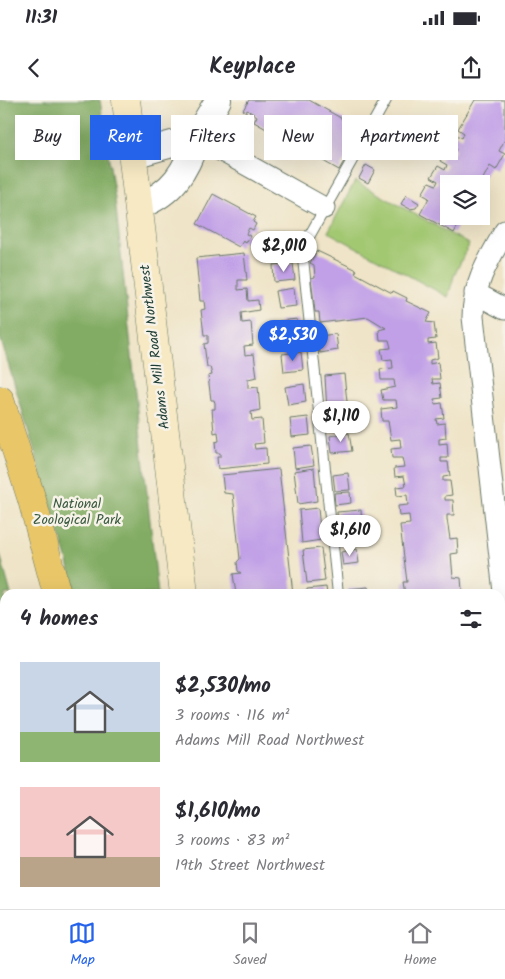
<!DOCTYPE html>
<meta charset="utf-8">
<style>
body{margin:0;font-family:Kalam,sans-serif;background:#f2f2f3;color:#2b2b33;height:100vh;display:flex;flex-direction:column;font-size:19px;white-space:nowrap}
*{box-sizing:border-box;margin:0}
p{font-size:16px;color:#7c7c81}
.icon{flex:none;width:28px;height:28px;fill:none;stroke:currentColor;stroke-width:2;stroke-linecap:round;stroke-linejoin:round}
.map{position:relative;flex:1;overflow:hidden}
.drawer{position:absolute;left:0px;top:489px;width:505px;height:321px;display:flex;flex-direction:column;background:#fff;border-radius:15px 15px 0 0;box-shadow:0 5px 20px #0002}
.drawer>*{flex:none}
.guide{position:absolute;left:15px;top:15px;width:475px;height:45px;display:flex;gap:10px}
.buttons{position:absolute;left:440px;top:75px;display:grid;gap:10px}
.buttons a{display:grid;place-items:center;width:50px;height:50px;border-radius:0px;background:#fff;box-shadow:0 5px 20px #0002;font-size:25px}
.price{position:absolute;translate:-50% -42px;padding:0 11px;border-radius:18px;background:#fff;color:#222;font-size:16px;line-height:32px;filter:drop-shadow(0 1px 2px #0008)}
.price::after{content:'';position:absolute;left:50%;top:30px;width:15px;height:11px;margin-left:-8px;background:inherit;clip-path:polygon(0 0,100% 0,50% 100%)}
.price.on{background:#2563eb;color:#fff}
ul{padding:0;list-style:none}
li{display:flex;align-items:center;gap:15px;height:125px;padding:0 20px}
li span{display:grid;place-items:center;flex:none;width:140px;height:100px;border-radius:0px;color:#555}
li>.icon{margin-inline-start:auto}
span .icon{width:60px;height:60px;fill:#fffc;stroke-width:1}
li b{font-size:21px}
h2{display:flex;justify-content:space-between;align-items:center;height:60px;padding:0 20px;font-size:21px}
.chip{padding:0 18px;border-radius:0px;background:#fff;box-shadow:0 5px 20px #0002;font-size:18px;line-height:45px}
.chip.on{background:#2563eb;color:#fff}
.status{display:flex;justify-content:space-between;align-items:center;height:35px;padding:0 25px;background:#fff;direction:ltr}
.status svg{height:14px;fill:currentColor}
header{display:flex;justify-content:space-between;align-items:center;height:65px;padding:0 20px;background:#fff;font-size:22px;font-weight:700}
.menu{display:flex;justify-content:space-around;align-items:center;height:70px;border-top:1px solid #e1e1e2;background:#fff;font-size:14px;color:#7c7c81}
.menu a{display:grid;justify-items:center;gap:2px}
.menu .on{color:#2563eb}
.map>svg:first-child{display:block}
.green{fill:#a3c872;stroke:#618253}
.forest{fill:#82ac64;stroke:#50744c}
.building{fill:#c1a0e7}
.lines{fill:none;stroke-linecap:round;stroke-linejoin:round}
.service-casing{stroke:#687767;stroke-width:12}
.minor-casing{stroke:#687767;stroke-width:23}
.tertiary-casing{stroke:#687767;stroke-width:28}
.secondary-casing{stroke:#687767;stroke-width:29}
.primary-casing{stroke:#687767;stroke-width:29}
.service{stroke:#fff;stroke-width:10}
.minor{stroke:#fff;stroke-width:21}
.tertiary{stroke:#fff;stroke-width:26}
.secondary{stroke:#f6e9c3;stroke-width:28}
.primary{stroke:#e9c769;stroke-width:28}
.labels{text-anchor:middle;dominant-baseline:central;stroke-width:5;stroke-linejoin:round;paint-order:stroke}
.street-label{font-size:14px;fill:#1f3d34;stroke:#f7f3e8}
.park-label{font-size:14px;fill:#395940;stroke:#f7f3e8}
</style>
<div class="status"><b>11:31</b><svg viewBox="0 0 49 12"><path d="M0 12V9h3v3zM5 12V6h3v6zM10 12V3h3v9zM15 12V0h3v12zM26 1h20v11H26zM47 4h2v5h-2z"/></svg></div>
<header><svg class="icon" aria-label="back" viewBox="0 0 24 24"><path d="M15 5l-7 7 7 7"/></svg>Keyplace<svg class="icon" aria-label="share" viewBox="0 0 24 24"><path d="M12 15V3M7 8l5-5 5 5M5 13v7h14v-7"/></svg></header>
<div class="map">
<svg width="505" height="809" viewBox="0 0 505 809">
<rect width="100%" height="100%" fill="#f7f3e8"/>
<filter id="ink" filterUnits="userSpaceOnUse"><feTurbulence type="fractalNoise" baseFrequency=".02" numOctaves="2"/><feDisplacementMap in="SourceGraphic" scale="10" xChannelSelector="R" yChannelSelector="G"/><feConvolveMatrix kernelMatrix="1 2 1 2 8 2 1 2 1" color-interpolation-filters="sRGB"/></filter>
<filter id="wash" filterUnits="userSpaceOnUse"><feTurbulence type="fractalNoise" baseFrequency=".0096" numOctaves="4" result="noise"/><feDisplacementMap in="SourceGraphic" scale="20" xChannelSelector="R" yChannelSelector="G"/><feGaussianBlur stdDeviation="1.12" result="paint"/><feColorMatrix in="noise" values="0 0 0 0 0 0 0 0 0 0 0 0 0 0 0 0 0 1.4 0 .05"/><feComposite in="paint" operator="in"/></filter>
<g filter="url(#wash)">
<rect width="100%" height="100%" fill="#efe4c7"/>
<!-- green -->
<path class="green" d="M355 81 469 144 454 176 448 197 328 132Z"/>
<!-- forest -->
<path class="forest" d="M0 0H100L115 99 158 494H75L68 462 0 237Z
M0 454 11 494H5V542L0 518Z"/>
<g id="blocks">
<!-- building -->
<path class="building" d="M249 0H309L362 30 339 70 254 22 257 16 247 10 246 12 243 10Z
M475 0H505V39L499 51 505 54 496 70 490 66 480 84H449V116H463L454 133 420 114 429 98 422 94 429 82 436 85 438 81 431 77 438 66 445 70 447 65 440 61 446 50 453 54 456 49 449 45 455 34 462 38 464 33 458 29Z
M366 65 375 70 368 83 359 78Z
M213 94 256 117 253 122 256 124 253 130 249 128 246 134 250 136 246 143 243 141 239 147 197 124Z
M406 95 419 103 416 108 410 109 401 104Z
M285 132 300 141 292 157 276 150Z
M317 151 357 170 355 173 392 193 393 191 407 198 406 201 431 213 426 222 434 223 436 239 428 240V244L436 243 438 258 430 260V264L438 262 440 279H432L433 284 440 283 442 298 434 299 435 304 442 303 444 318 436 319 437 324 445 323 446 338 439 339V344L447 343 448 358H441V362H448L450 376 443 377V381H450L452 395 445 396V400H453L454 415H447V419L450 439 457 438 458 453 451 454 453 477 461 478 462 490 455 492V494H405L403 482H407L400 425 410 424 409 415 399 416 398 406 408 405 407 395 397 396 396 387 406 386 404 376 395 377 394 368 404 367 402 358H392L391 349 401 348 400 339 391 340 388 321H382L381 309 397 307 396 300H383L381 290 395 287 394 280H381L380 269 393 268 392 259 383 260 381 249 391 248 389 240H380L379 230 386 228 368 217 320 223 319 212H315L311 178 315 177 314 165 310 163Z
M244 153 247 180H238V190L247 189 248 201 258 200 259 210 241 213 242 223 251 222 253 245 244 246 245 255 254 254 257 277 248 279V288L258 287 260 310 251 312 252 320 262 319 264 343 254 344 255 349 266 348 267 364 218 369 217 357H220V353H216L215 342 219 341 218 332 214 333 212 309H215V303L214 300H211L208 276 212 275 210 267H207L204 244 208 243V235H204L201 210 205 209 204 201H200L196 158Z
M293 163 295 180 274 182 273 165Z
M294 188 296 206 278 208 275 191Z
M297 219 300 238 281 240 279 221Z
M336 234 338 250 320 253 318 236Z
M301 252 303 270 284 272 282 254Z
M344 274 348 311 327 313 325 276Z
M304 284 306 302 288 305 285 287Z
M308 317 310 335 292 337 290 319Z
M349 333 352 351 332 353 330 336Z
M311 346 314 365 295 368 293 348Z
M314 368 317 401 298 404 294 371Z
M279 369 293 494H236L233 474 241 473 238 471 237 462 240 459 233 394 224 393 222 375Z
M348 373 350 390 335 391 333 375Z
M350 392 351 403 335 405 334 393Z
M318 408 321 440 302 443 299 410Z
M361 410 362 429 356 430 357 441 346 442 345 431H339L337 412Z
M321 448 325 481 307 483 303 450Z
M357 449 359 463 343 465 341 452Z
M326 487 327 494H307V489Z
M368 487 370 494H348V489Z
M297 805V809H272L271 806Z
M462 805H498L496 809H464L461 807Z"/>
</g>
</g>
<g filter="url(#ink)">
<use href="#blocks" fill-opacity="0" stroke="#687767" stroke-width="1"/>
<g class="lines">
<!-- service casing -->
<g class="service-casing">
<path id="service" d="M338 494 302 149 386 0
M500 697 505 696
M0 722 5 770
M9 805V809"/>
</g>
<!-- minor casing -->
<g class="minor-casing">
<path id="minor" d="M197 37 324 108
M505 131C489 159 473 184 473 217L505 501
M475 193 505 209
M372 805 379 809"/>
</g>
<!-- tertiary casing -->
<g class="tertiary-casing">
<path id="tertiary" d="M133 55 197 37
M139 106C173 93 186 71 197 38 202 25 212 12 218 0
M158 805V809
M177 805V809"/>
</g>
<!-- secondary casing -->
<g class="secondary-casing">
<path id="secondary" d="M126 0 184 494
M221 805V809"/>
</g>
<!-- primary casing -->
<g class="primary-casing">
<path id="primary" d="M0 300 32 400 57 494
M91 809V805"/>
</g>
<!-- service -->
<use href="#service" class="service"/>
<!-- minor -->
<use href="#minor" class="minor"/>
<!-- tertiary -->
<use href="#tertiary" class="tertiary"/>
<!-- secondary -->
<use href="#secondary" class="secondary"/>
<!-- primary -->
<use href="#primary" class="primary"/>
</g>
</g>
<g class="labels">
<!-- street labels -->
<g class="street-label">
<text transform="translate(155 247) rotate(-97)">Adams Mill Road Northwest</text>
</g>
<!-- park labels -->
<g class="park-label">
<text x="77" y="404">National<tspan x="77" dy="16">Zoological Park</tspan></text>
</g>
</g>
</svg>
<div class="buttons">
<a><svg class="icon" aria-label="layers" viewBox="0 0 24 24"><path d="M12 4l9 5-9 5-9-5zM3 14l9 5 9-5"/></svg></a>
</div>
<b class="price" style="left:284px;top:173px">$2,010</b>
<b class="price on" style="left:293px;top:262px">$2,530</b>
<b class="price" style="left:341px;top:343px">$1,110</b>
<b class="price" style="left:350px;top:457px">$1,610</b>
<div class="guide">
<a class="chip">Buy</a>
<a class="chip on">Rent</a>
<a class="chip">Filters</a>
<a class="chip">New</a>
<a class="chip">Apartment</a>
</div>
<section class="drawer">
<h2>4 homes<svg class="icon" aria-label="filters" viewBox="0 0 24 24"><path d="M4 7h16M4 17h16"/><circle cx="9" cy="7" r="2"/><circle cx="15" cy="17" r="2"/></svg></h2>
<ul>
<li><span style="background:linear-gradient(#c9d6e8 70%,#8fb573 0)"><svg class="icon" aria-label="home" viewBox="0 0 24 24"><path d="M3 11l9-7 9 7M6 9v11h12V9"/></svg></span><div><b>$2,530/mo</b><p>3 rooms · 116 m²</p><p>Adams Mill Road Northwest</p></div></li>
<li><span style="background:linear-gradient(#f6c9c9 70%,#b9a48a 0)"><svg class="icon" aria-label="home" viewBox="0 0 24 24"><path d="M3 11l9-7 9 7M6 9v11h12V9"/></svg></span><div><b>$1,610/mo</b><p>3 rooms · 83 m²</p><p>19th Street Northwest</p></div></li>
</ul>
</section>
</div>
<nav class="menu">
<a class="on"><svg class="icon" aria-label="map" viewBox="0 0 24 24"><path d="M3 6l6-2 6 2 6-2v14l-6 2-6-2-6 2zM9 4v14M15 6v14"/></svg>Map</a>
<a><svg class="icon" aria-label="saved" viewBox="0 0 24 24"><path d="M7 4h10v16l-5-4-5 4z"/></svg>Saved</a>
<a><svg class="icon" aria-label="home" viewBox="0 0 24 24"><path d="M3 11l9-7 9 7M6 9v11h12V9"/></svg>Home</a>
</nav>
